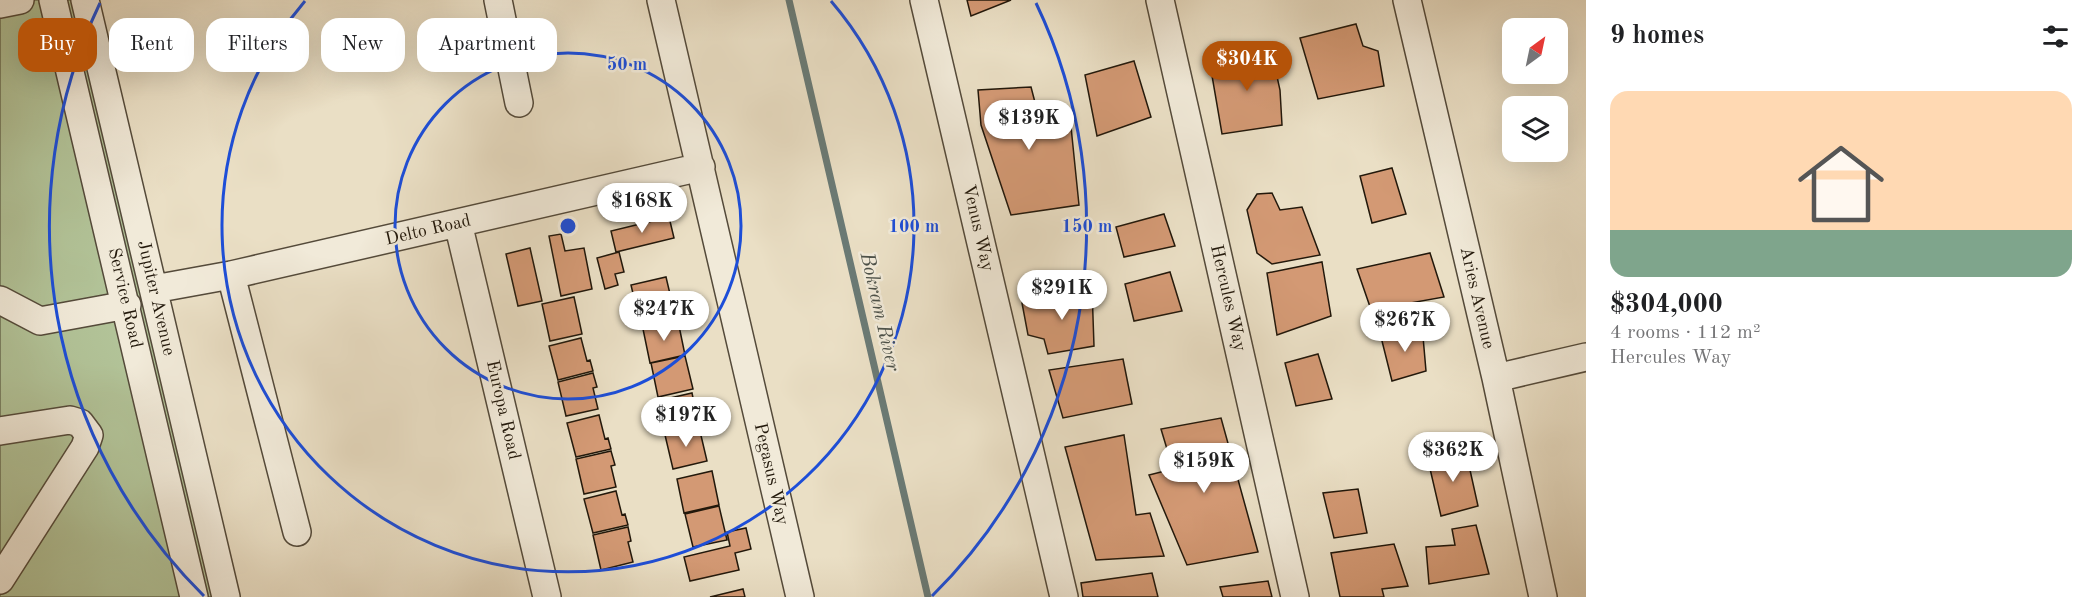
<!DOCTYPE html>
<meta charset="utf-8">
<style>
body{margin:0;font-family:"Old Standard TT",serif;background:#f6f6f6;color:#202124;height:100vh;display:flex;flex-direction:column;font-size:22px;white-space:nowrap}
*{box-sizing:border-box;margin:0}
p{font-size:20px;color:#757577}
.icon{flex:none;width:33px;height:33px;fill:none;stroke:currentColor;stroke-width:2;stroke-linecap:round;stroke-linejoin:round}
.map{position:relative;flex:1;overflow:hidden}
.side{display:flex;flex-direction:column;background:#fff;width:510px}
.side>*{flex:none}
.banner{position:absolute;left:18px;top:18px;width:570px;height:54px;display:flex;gap:12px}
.needle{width:39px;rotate:33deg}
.tools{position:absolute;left:1502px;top:18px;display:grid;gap:12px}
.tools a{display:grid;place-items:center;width:66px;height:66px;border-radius:12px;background:#fff;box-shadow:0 6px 24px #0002;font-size:30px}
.price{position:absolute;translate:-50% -51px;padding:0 14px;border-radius:21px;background:#fff;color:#222;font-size:20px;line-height:39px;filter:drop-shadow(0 2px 3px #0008)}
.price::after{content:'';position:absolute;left:50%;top:36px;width:18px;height:14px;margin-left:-9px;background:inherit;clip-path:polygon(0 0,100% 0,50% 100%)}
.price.selected{background:#b45309;color:#fff}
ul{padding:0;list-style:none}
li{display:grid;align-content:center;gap:12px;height:318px;padding:0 24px}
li+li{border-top:2px solid #e0e0e0}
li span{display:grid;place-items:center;height:186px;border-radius:18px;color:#555}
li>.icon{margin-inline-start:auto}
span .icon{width:108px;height:108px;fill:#fffc;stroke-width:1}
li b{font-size:26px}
h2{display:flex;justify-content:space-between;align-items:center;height:72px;padding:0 24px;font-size:26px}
.pill{padding:0 21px;border-radius:18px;background:#fff;box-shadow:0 6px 24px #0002;font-size:21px;line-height:54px}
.pill.selected{background:#b45309;color:#fff}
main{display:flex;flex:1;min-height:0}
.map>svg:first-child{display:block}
.green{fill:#b2c398;stroke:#6a6e52;stroke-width:1.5}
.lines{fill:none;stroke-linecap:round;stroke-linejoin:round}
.stream{stroke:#6a7a75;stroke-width:7}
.building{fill:#d39974;stroke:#22180b;stroke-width:1.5}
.minor-casing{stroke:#544a3a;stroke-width:30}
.minor{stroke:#f1ead9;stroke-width:27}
.ring{fill:none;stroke:#1d4ed8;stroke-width:3}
.labels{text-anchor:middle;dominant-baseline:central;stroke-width:5;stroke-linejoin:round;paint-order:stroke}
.street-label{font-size:18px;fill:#22180b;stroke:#f1ead9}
.water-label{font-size:20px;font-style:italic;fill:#4c5149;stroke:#f1ead9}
.centre{fill:#1d4ed8;stroke:#f1ead9;stroke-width:3}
.ring-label{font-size:18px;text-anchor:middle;font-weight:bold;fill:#1d4ed8;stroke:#f1ead9;stroke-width:5;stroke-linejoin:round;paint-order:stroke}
</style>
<main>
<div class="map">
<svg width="1586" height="597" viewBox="0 0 1586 597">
<rect width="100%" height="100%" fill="#eadfc5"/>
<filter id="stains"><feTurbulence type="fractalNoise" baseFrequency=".00333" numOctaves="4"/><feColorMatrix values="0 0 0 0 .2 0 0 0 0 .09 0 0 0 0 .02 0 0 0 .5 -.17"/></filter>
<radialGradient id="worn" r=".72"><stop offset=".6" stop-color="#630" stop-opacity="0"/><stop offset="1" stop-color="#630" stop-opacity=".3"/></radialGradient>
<!-- green -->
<path class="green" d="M20 0H85L226 597H0V4Z"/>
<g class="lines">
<!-- stream -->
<path class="stream" d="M789 0 928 597"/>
</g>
<!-- building -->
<path class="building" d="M967 0H1011L971 16Z
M1356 24 1363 46 1378 51 1384 86 1318 99 1300 38Z
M1270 45 1280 90 1282 125 1222 134 1210 64Z
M1134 61 1151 117 1097 136 1085 75Z
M1031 87 1038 114 1070 117 1079 205 1011 215 981 125 978 90Z
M1392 168 1406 214 1372 223 1360 176Z
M1272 193 1280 210 1302 207 1320 255 1272 264 1257 253 1247 210 1257 194Z
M1164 214 1175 246 1124 257 1116 227Z
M669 217 674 238 616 252 611 231Z
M561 234 565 251 584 248 592 289 561 296 549 236Z
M530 248 542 301 518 306 506 254Z
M619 252 624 272 615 274 618 285 605 289 597 258Z
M1430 253 1444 297 1410 303 1412 318 1377 327 1357 269Z
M1322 262 1331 316 1277 335 1267 273Z
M1170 272 1182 311 1134 321 1125 284Z
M666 277 674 311 639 319 631 285Z
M1092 288 1094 346 1048 354 1044 339 1028 335 1022 303Z
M574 297 582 334 550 341 542 304Z
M678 321 685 355 650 363 643 329Z
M1422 325 1426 371 1392 381 1381 337Z
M581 338 587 361 590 360 593 371 558 380 549 346Z
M1318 354 1332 399 1296 406 1285 363Z
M685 356 693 389 658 397 651 363Z
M1123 359 1132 404 1063 418 1049 370Z
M593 373 597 387 593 388 598 409 566 416 558 382Z
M692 393 699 427 665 435 657 401Z
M599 415 605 439 608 438 611 449 576 457 567 423Z
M1221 418 1258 552 1187 565 1149 475 1173 469 1161 429Z
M699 427 707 461 673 469 665 435Z
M1124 435 1136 515 1150 513 1164 556 1096 560 1065 447Z
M611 451 615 465 611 466 616 487 584 494 576 459Z
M1466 452 1478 506 1441 516 1428 460Z
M712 471 719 505 684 513 677 479Z
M1358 489 1367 533 1334 538 1323 493Z
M616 491 622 515 625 514 628 525 593 533 584 499Z
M719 506 727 540 693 547 685 514Z
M1476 525 1489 574 1429 584 1426 547 1455 545 1452 529Z
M628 527 631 541 628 542 633 562 601 570 593 535Z
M746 528 751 549 735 553 739 570 690 581 684 557 730 546 727 532Z
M1394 544 1408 586 1382 589 1384 597H1340L1331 553Z
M1152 573 1158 597H1083L1081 583Z
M1268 581 1272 597H1223L1220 587Z
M743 589 745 597H710Z"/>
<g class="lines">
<!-- minor casing -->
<g class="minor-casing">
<path id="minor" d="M53 0 194 597
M85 0 226 597
M498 0 519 103
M661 0 800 597
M924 0 1064 597
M1160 0 1295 597
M1407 0 1496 378 1543 597
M0 4 20 0
M458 223 547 597
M231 275 297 532
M154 289 231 275 701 167
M0 300 40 321 127 305
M1496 378 1586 357
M0 431 70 420 80 423 89 435 85 447 0 580"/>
</g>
<!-- minor -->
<use href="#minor" class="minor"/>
</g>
<!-- distance rings -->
<g class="ring">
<circle cx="568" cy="226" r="173"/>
<path d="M831 1A346 346 0 1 1 305 1"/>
<path d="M204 596A519 519 0 0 1 100 3M1036 3A519 519 0 0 1 932 596"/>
</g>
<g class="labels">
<!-- street labels -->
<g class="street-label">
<text transform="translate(978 228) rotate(77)">Venus Way</text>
<text transform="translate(428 230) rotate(-13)">Delto Road</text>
<text transform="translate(125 298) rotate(77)">Service Road</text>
<text transform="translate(156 298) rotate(77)">Jupiter Avenue</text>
<text transform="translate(1228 298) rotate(77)">Hercules Way</text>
<text transform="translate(1477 298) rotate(77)">Aries Avenue</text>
<text transform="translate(503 410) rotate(77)">Europa Road</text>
<text transform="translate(771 474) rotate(77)">Pegasus Way</text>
</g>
<!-- water labels -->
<g class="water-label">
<text transform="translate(879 312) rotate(77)">Bokram River</text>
</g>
</g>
<circle cx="568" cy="226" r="9" class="centre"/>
<g class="ring-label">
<text x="627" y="70">50 m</text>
<text x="914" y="232">100 m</text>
<text x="1087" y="232">150 m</text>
</g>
<rect width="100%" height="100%" filter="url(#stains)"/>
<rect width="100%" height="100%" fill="url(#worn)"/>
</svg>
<div class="tools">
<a><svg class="needle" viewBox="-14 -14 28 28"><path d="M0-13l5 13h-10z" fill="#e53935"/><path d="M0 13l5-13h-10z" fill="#757577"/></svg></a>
<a><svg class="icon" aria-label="layers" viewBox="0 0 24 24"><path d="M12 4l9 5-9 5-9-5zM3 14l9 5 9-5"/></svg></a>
</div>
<b class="price selected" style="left:1247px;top:92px">$304K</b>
<b class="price" style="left:1029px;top:151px">$139K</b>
<b class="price" style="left:642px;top:234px">$168K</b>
<b class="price" style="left:1062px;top:321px">$291K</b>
<b class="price" style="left:664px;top:342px">$247K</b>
<b class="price" style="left:1405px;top:353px">$267K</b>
<b class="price" style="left:686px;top:448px">$197K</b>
<b class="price" style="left:1453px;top:483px">$362K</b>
<b class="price" style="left:1204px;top:494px">$159K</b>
<div class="banner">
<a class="pill selected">Buy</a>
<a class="pill">Rent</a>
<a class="pill">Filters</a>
<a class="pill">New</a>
<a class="pill">Apartment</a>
</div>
</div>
<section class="side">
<h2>9 homes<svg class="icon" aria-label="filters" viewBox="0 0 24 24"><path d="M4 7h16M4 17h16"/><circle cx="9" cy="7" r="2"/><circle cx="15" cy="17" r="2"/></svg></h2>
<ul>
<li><span style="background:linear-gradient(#ffd9b3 75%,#7fa58c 0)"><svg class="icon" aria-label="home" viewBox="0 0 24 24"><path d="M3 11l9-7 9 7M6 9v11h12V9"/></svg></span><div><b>$304,000</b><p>4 rooms · 112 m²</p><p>Hercules Way</p></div></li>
</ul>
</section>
</main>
